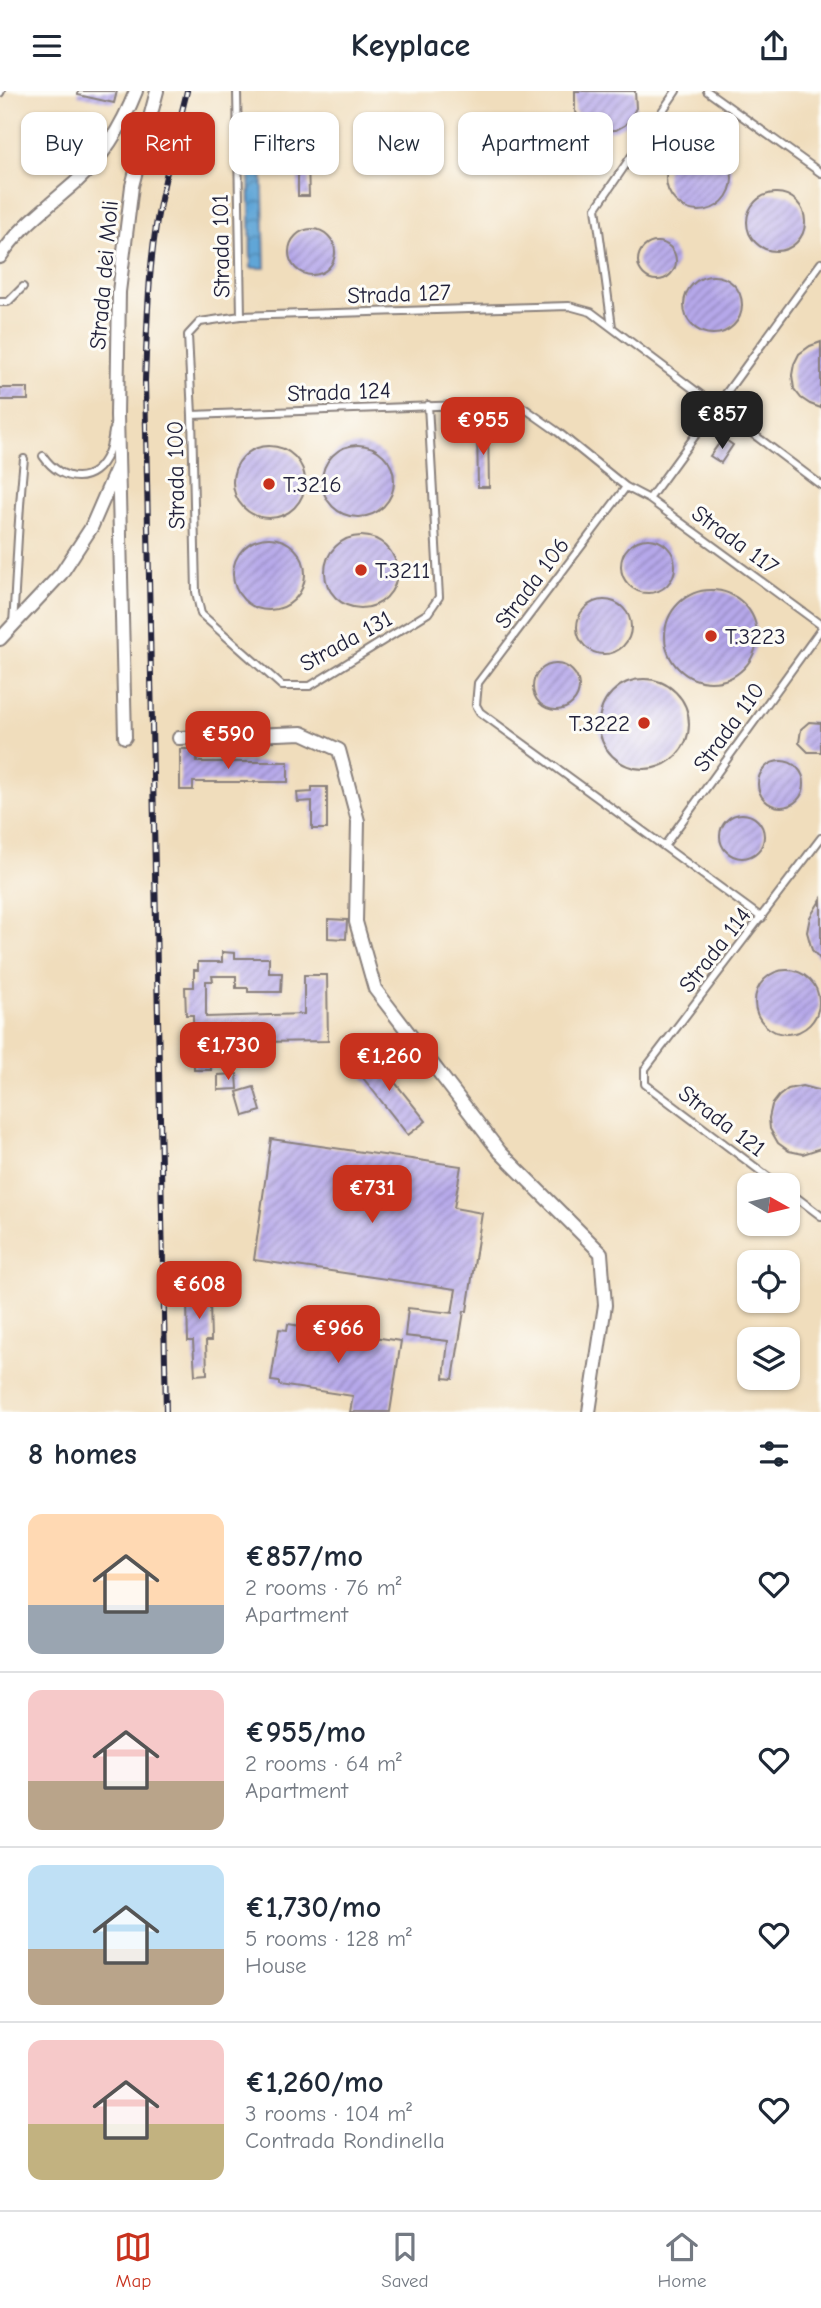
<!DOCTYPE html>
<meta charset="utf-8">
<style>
body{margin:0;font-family:"Comic Neue",sans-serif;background:#f2f2f3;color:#1f2937;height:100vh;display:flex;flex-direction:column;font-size:26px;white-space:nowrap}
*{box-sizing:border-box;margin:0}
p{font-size:23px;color:#747a83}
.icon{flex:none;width:38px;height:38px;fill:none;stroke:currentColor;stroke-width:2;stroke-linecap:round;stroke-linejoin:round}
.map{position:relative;height:1321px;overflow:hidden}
.sheet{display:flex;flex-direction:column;background:#fff;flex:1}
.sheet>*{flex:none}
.banner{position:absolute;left:21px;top:21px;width:780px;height:63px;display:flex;gap:14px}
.needle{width:46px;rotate:98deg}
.controls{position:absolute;left:737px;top:1082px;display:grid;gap:14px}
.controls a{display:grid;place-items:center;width:63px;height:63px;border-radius:14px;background:#fff;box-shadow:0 2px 5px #0004;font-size:35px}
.price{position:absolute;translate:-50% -60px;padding:0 16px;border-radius:14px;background:#c8321e;color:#fff;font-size:23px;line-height:46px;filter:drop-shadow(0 2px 4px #0008)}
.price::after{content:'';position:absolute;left:50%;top:42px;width:21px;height:16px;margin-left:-10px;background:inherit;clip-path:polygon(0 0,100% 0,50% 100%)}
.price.current{background:#222;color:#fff}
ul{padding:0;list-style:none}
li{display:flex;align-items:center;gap:21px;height:175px;padding:0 28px}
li+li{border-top:2px solid #e0e1e3}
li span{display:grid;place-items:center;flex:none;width:196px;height:140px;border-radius:14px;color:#555}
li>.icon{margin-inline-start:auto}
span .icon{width:84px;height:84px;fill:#fffc;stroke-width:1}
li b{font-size:30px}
h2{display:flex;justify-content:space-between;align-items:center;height:84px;padding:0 28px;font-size:30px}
.chip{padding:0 24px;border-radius:14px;background:#fff;box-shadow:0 2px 5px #0004;font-size:24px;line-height:63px}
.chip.current{background:#c8321e;color:#fff}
header{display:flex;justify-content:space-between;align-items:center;height:91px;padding:0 28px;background:#fff;font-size:32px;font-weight:800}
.tabs{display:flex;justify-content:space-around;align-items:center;height:98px;border-top:2px solid #e0e1e3;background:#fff;font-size:19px;color:#747a83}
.tabs a{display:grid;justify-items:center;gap:4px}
.tabs .current{color:#c8321e}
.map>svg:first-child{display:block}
.water{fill:url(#water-waves);stroke:#426489;stroke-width:2}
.building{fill:url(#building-hatch)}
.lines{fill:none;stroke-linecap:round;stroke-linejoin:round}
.service-casing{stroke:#89807c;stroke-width:10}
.minor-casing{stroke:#89807c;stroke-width:16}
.service{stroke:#fff;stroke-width:6}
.minor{stroke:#fff;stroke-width:12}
.rail-casing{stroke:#22223b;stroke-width:6}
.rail{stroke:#fdfcf7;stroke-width:3.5;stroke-dasharray:10;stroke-linecap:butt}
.poi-dot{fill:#c8321e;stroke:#fdfcf7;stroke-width:2.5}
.labels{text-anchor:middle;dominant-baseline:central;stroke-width:6;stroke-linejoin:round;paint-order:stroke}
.street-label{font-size:23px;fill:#22223b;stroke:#fdfcf7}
.poi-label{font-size:23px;fill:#22223b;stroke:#fdfcf7;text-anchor:start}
</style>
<header><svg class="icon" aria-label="menu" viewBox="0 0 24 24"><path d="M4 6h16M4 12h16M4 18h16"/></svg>Keyplace<svg class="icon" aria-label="share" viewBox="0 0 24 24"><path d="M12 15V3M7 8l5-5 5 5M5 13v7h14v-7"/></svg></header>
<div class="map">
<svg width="821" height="1321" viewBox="0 0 821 1321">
<defs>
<pattern id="water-waves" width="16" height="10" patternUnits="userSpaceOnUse" patternTransform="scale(1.75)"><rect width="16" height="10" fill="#61a6d7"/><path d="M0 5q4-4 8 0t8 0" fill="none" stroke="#5087b0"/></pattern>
<pattern id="building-hatch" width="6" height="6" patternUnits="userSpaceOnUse" patternTransform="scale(1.75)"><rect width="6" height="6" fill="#b6a8ea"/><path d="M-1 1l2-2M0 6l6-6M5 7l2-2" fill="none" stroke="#9488bf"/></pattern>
</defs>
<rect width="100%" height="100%" fill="#fdfcf7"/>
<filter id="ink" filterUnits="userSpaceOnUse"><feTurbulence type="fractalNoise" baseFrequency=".0143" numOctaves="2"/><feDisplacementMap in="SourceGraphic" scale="14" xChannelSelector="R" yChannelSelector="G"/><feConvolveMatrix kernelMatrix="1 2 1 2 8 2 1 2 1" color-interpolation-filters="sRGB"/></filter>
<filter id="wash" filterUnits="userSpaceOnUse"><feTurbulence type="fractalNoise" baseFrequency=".00686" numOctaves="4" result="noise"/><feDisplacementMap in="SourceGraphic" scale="28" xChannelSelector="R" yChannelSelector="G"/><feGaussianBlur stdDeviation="1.57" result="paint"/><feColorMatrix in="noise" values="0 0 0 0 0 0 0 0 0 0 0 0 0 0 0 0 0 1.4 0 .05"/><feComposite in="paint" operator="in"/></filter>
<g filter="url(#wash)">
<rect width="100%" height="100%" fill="#f0ddbc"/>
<!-- water -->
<path class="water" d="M262 63 265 177H251L249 64Z"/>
<g id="blocks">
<!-- building -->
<path class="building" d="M78 0H117L114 12 78 4Z
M575 0H635L636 17 631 27 625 34 616 39 596 40 587 36 575 20Z
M666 87a33 33 0 1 1 66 0a33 33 0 1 1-66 0Z
M298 72H308L309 105H298Z
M747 131a29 29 0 1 1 58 0a29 29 0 1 1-58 0Z
M289 161a23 23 0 1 1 46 0a23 23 0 1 1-46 0Z
M638 170a19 19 0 1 1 38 0a19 19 0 1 1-38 0Z
M684 214a29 29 0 1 1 58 0a29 29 0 1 1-58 0Z
M821 251V317L810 313 801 307 794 298 792 284 794 273 799 263 810 255Z
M0 297H28V309H0Z
M477 336H488L489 396H478Z
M723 347 733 354 721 372 710 365Z
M322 390a36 36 0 1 1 72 0a36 36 0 1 1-72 0Z
M233 391a36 36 0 1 1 72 0a36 36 0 1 1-72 0Z
M325 481a36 36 0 1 1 72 0a36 36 0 1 1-72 0Z
M233 483a36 36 0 1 1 72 0a36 36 0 1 1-72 0Z
M621 475a27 27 0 1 1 54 0a27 27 0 1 1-54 0Z
M665 545a46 46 0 1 1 92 0a46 46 0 1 1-92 0Z
M577 536a27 27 0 1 1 54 0a27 27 0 1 1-54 0Z
M533 596a23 23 0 1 1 46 0a23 23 0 1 1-46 0Z
M599 633a45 45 0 1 1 90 0a45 45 0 1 1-90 0Z
M809 631 821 632V661H808L799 652 801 638Z
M180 658H197V671H288V691H193V699H180Z
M758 693a23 23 0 1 1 46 0a23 23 0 1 1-46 0Z
M312 696H327V738H312V710L298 711 297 702 312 701Z
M720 745a22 22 0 1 1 44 0a22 22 0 1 1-44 0Z
M821 808V869L812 859 807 841 810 826Z
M328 828 347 829 346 848 328 847Z
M222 861 235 862V867H269V882H282L281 901H248V897H236V885H212L213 890H206V926L304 923V884H327L328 950 259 951V944L210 945 211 979H194L193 924H186L185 896H194V879H198V871H222Z
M755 911a32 32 0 1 1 64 0a32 32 0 1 1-64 0Z
M369 959 426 1030 408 1044 352 973Z
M237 983 238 998 218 999V984Z
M802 995 821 1000V1057L803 1063 789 1060 778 1052 770 1038 769 1027 772 1014 779 1005 788 998Z
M254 996 261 1020 244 1025 237 1001Z
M271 1048 461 1075 454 1117 482 1122 467 1220H464L453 1288 444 1287 448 1250 405 1245 408 1217 452 1222 456 1198 254 1169Z
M204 1176 205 1211H210L211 1250H206L207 1283 195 1284 193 1250H188L187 1212 192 1211V1177Z
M288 1233 401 1250 390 1321H350L353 1305 279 1294V1291L271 1290 279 1238 287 1239Z"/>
</g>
</g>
<g filter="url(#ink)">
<use href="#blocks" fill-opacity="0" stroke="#89807c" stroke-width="2"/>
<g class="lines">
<!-- service casing -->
<g class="service-casing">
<path id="service" d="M237 0 241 225
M707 0 821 82
M0 2 1 0
M0 211H8L23 196
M612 236 596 117 676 0
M428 314 439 506 428 522 310 595H282L201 523 196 501 192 324 188 244 200 231 241 225 569 215 591 221 821 394
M192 324 517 312 558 341 626 396 649 408 821 534
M43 365C62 392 94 395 108 362 111 355 112 347 113 340
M626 396 478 592 476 614 480 621 762 827
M649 408 821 172
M13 532C17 477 18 422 24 368
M665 754 821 538
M779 1094 645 993V978L821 747
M788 1100 821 1125"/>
</g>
<!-- minor casing -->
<g class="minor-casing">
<path id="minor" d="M0 166C20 135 49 115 77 90 103 66 123 33 136 0
M0 548 61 483 91 437 117 377
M125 646 117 324 119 201 132 95 157 0
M179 647 302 642 339 659 358 730 356 831 375 898 500 1061 601 1162 605 1214 589 1321"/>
</g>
<!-- service -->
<use href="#service" class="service"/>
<!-- minor -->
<use href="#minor" class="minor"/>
<!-- rail casing -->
<g class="rail-casing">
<path id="rail" d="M166 1321 145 290C147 239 148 186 156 135 163 90 176 45 187 0"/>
</g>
<!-- rail -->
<use href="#rail" class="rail"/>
</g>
</g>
<!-- markers -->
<g class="poi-dot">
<circle cx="269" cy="393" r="7"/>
<circle cx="361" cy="479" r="7"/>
<circle cx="711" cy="545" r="7"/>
<circle cx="644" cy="632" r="7"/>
</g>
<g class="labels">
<!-- street labels -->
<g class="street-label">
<text transform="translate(221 155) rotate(-91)">Strada 101</text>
<text transform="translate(104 184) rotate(-85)">Strada dei Moli</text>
<text transform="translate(399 203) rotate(-2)">Strada 127</text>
<text transform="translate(339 301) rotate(-2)">Strada 124</text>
<text transform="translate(176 384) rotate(-91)">Strada 100</text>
<text transform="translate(735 449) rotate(36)">Strada 117</text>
<text transform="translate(532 492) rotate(-53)">Strada 106</text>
<text transform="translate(346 550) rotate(-29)">Strada 131</text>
<text transform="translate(729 636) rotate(-54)">Strada 110</text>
<text transform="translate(715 859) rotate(-52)">Strada 114</text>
<text transform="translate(722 1030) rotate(37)">Strada 121</text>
</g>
<!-- poi labels -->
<g class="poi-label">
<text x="283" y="393">T.3216</text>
<text x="375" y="479">T.3211</text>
<text x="725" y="545">T.3223</text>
<text x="630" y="632" text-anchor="end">T.3222</text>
</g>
</g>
</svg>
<div class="controls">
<a><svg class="needle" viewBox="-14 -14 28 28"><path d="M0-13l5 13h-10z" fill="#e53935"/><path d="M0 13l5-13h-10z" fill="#747a83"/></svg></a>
<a><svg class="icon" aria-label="locate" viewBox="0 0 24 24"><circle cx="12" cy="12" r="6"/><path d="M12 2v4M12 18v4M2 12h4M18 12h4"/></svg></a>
<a><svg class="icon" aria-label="layers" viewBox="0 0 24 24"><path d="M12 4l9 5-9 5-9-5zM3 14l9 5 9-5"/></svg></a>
</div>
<b class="price current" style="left:722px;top:360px">€857</b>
<b class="price" style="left:483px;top:366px">€955</b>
<b class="price" style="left:228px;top:680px">€590</b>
<b class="price" style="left:228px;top:991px">€1,730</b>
<b class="price" style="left:389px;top:1002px">€1,260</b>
<b class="price" style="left:372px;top:1134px">€731</b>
<b class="price" style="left:199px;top:1230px">€608</b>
<b class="price" style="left:338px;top:1274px">€966</b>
<div class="banner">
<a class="chip">Buy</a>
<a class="chip current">Rent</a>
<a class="chip">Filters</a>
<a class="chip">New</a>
<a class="chip">Apartment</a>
<a class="chip">House</a>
</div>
</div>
<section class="sheet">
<h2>8 homes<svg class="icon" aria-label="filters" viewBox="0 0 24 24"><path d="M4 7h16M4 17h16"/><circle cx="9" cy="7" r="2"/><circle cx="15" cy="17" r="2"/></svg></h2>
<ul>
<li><span style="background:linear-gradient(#ffd9b3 65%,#9aa5b1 0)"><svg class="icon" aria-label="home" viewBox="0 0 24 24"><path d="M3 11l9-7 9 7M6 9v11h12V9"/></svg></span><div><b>€857/mo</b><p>2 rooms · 76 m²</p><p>Apartment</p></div><svg class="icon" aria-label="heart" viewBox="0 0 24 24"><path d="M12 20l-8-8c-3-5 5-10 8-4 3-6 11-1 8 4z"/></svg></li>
<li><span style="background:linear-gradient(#f6c9c9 65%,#b9a48a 0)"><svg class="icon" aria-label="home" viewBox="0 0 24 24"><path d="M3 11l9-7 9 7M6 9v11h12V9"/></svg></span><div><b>€955/mo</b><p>2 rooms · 64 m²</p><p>Apartment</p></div><svg class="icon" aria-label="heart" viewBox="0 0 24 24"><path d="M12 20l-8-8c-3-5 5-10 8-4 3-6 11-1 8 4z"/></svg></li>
<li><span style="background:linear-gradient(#bfe0f5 60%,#b9a48a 0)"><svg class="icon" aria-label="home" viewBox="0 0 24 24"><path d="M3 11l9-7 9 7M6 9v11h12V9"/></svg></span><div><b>€1,730/mo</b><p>5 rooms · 128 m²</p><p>House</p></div><svg class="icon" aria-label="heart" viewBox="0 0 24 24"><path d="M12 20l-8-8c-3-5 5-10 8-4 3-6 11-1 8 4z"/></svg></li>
<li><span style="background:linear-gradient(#f6c9c9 60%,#c2b280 0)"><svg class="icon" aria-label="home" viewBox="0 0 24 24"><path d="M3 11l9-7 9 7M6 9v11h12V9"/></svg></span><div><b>€1,260/mo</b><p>3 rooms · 104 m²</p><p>Contrada Rondinella</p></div><svg class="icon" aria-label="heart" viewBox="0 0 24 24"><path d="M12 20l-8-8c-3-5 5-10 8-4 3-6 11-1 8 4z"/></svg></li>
</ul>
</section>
<nav class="tabs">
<a class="current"><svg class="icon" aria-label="map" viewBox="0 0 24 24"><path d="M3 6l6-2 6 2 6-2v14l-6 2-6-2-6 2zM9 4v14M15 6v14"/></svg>Map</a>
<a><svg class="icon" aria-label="saved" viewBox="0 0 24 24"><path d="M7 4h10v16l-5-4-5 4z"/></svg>Saved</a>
<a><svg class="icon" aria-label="home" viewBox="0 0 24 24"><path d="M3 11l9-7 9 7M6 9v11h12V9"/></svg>Home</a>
</nav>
